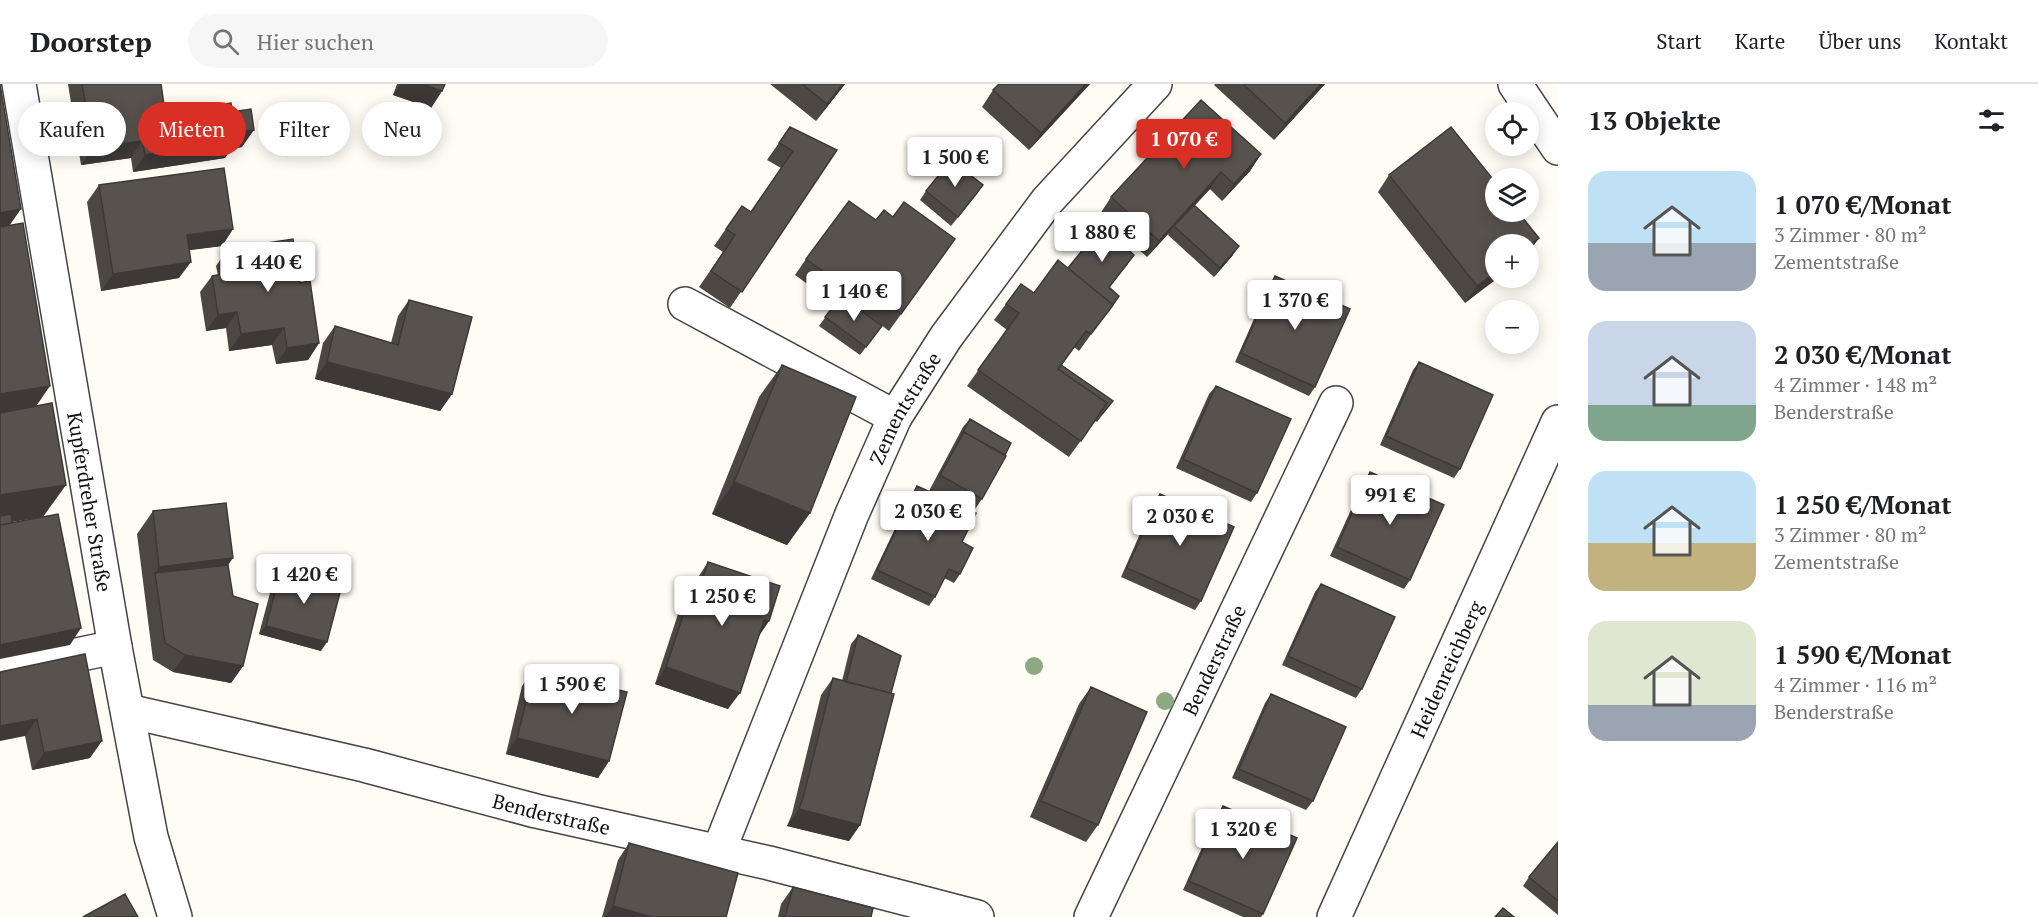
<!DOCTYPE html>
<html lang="de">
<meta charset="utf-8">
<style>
body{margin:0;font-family:"PT Serif",serif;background:#f6f6f6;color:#202124;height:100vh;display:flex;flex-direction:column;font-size:22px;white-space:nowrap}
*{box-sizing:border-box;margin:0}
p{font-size:20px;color:#757577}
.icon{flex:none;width:33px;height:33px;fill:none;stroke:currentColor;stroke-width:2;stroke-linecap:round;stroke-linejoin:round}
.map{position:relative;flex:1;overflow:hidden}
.sheet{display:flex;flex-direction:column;background:#fff;width:480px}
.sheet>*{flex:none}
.top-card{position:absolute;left:18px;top:18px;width:570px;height:54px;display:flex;gap:12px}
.tools{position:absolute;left:1485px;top:18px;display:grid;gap:12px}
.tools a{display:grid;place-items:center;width:54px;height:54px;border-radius:50%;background:#fff;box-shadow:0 3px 15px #0003;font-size:30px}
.price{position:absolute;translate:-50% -51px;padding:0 14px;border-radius:6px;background:#fff;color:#222;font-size:20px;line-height:39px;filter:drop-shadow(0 2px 3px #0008)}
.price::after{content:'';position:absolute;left:50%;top:36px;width:18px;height:14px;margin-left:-9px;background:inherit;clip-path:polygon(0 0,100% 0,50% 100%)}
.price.on{background:#d93025;color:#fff}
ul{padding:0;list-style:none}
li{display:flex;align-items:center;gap:18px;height:150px;padding:0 30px}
li span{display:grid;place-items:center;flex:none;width:168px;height:120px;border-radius:18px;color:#555}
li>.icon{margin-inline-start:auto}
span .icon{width:72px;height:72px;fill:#fffc;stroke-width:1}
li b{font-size:26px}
h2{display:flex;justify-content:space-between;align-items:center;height:72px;padding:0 30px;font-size:26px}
.pill{padding:0 21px;border-radius:27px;background:#fff;box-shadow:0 3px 15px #0003;font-size:21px;line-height:54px}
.pill.on{background:#d93025;color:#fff}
header{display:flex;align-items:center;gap:36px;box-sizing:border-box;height:84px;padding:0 30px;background:#fff;border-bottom:2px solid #e0e0e0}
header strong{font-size:28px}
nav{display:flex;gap:33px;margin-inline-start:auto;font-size:21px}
.search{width:420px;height:54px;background:#f6f6f6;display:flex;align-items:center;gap:15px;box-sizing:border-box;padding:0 21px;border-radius:33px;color:#757577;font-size:22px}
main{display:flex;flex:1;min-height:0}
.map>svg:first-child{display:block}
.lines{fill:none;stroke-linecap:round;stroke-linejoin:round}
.minor-casing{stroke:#444;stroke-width:36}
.minor{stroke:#fff;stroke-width:33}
.tree{fill:#8ea883}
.wall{fill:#4c4743}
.shaded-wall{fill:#3e3937}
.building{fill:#58524e;stroke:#3e3937;stroke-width:1.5}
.labels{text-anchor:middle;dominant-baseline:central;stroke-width:6;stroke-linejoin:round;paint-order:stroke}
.street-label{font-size:20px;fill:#111;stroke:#fff}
</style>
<header>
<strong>Doorstep</strong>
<div class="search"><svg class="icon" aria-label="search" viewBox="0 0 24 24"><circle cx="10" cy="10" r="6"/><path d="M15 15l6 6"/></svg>Hier suchen</div>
<nav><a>Start</a><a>Karte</a><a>Über uns</a><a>Kontakt</a></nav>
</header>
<main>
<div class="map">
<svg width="1558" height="833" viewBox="0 0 1558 833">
<rect width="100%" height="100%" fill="#fefcf5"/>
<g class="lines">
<!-- minor casing -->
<g class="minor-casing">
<g id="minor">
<path id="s1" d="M19 0 115 563 151 753 175 833"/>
<path d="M1515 0 1558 64"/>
<path d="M685 220 895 333"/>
<path d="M0 587 115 563"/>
<path id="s2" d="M128 627 364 681 536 727 769 779 977 833"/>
<path id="s3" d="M718 769 852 430 895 333 946 253 1047 117 1155 0"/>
<path id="s4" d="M1091 833 1336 319"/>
<path id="s5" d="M1334 833 1558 338"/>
</g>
</g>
<!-- minor -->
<use href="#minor" class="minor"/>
</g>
<!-- trees -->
<g class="tree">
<circle cx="1034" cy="582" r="9"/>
<circle cx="1165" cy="617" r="9"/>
</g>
<!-- wall -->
<path class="wall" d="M68 0H161L165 28H232L242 63 231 65 225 74 133 88 131 74 81 81Z
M397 0H445L442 7 431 24 393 11Z
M770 0H845L816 37Z
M1090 0 1029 66 982 23 993 6Z
M1215 0H1325L1274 56 1214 1Z
M790 43 837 66 730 224 699 203 723 168 714 162 730 139 742 122 751 128 781 84 767 76Z
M1261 70 1250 87 1222 117 1210 105 1194 122 1233 171 1214 193 1168 151 1169 149 1147 173 1100 130 1111 113Z
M1389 91 1539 154 1528 169V160L1496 194 1465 219 1378 108Z
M99 101 233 145 222 162 189 166 179 194 101 207 87 118Z
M983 101 951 142 920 116 926 107Z
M893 133 955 155 889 247 867 230 882 242 860 271 819 242 835 220 795 191 806 175 876 136Z
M228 165 300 199 319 259 308 276 276 280 272 261 229 267 226 244 206 247 200 208 212 192 218 191 216 182Z
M1128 180 1109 204 1119 212 1079 267 1074 263 1062 281 1113 317 1097 338 1095 337 1069 373 967 302 1007 246 994 236 1006 220 1034 209 1068 184Z
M1275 192 1315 303 1309 312 1235 278 1269 201Z
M409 216 452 310 440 327 315 295 323 259 335 242 391 259 398 232Z
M1419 278 1460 385 1454 394 1380 361 1413 286Z
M782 281 810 429 787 461 712 430 759 313Z
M1216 302 1257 409 1251 418 1176 384 1209 310Z
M970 335 982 415 973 428 962 458 960 490 954 499 944 494 935 513 929 522 871 495 911 411 917 402 929 407 963 343Z
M1370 388 1410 496 1404 505 1330 472 1364 397Z
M1160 410 1201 517 1195 526 1121 493 1154 418Z
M153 427 228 481 243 582 231 599 173 588 153 576 137 450Z
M708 478 769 537 759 552 728 625 655 600 679 527 690 510 691 511 697 495Z
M281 485 321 567 259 550 274 494Z
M1321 500 1362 605 1356 614 1282 581 1315 508Z
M858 551 891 609 860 741 849 757 787 742 792 730 821 611 833 594 842 597 851 560Z
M534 585 609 677 598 694 506 670 522 602Z
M0 588 90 674 32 686 25 652Z
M1091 603 1098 741 1086 758 1030 733 1079 620Z
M1271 610 1313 717 1306 726 1232 694 1265 619Z
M1223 722 1263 830 1261 833H1243L1183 806 1217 730Z
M1558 758V831L1523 802 1529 793Z
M629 759 726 833H602L618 776Z
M793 803 871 833H778L781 820Z"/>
<!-- shaded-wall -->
<path class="shaded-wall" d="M401 0H422L442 7 431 24 393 11Z
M843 0H845L816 37 827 20Z
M1086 0H1090L1029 66 1041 49Z
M1321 0H1325L1274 56 1285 39Z
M254 46 242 63 231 65 225 74 133 88 145 71 235 49Z
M142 57 131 74 81 81 93 64Z
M1261 70 1250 87 1222 117 1234 100Z
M1221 88 1210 105 1175 143 1174 142 1169 149 1147 173 1159 157Z
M983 101 977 110 951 142 958 133Z
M21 125 0 155V129Z
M233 145 222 162 175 168 187 151Z
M1539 154 1528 169V162Z
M1239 162 1233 171 1214 193 1220 184Z
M191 178 179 194 101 207 113 190Z
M1496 188V194H1498L1465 219 1477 202Z
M237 228 226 244 206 247 218 231Z
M284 244 272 261 229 267 241 250Z
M319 259 308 276 276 280 287 264Z
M327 278 452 310 440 327 315 295Z
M50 302 28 334 0 339V310Z
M734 398 810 429 787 461 712 430Z
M66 401 43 433 0 440V411Z
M233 474 217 497 155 489 159 483Z
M764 536 769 537 757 554Z
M266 542 327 558 321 567 259 550Z
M81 544 70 561 0 575V561Z
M185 571 243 582 231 599 173 588Z
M666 583 740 609 728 625 655 600Z
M37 635 25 652 0 657V642Z
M517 654 609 677 598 694 506 670Z
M102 657 90 674 32 686 44 669Z
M799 725 860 741 849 757 787 742Z
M613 822 652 833H605Z"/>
<!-- building -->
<path class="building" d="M0 0 21 125 0 129Z
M82 0H161L165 28 231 19 232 28 251 25 254 46 235 49 236 57 145 71 142 57 93 64Z
M422 0H445L442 7Z
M802 0H843L827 20Z
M999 0H1086L1041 49 993 6Z
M1243 0H1321L1285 39Z
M1201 16 1261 70 1234 100 1221 88 1159 157 1111 113Z
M790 43 837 66 742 208 711 187 735 151 726 145 742 122 751 128 793 67 779 59Z
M1451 43 1496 99V128H1518L1539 154 1528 162V160H1496V188L1477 202 1389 91Z
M951 76 983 101 958 133 926 107Z
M224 84 233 145 187 151 191 178 113 190 99 101Z
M849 117 876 136 884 126 893 133 904 118 955 155 901 230 879 214 872 223 806 175Z
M1194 121 1239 162 1220 184 1174 142Z
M23 139 50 302 0 310V143Z
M1102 142 1134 171 1109 203 1119 212 1108 228 1113 221 1068 184Z
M293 155 300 199 310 197 319 259 287 264 284 244 241 250 237 228 218 231 212 192 232 188 228 165Z
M1058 176 1113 221 1091 250 1086 247 1058 285 1107 319 1081 357 978 286 1019 229 1006 220 1021 200 1034 209Z
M1275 192 1350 225 1315 303 1241 269Z
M841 212 882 242 866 263 825 233Z
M409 216 472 233 452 310 327 278 335 242 398 261Z
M1419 278 1493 311 1460 385 1386 352Z
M782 281 856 313 810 429 734 398Z
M1061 281 1113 317 1103 329 1101 328 1107 319 1058 285Z
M1216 302 1291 335 1257 409 1183 375Z
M52 319 66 401 0 411V329Z
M970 335 1011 359 1005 371 964 348 959 356Z
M964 348 1006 372 982 415 940 391Z
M1370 388 1444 421 1410 496 1337 463Z
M917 402 976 429 962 458 973 464 960 490 949 485 935 513 877 486Z
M1160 410 1234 443 1201 517 1127 484Z
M226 419 233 474 159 483 153 427Z
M11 430 12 439 0 441V432Z
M58 430 81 544 0 561V441Z
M708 478 780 502 769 537 764 536 740 609 666 583 690 510 697 513Z
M228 481 233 512 258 520 243 582 185 571 165 559 155 489Z
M281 485 342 501 327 558 266 542Z
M1321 500 1395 533 1362 605 1288 572Z
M858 551 901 572 891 609 846 598Z
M85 570 102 657 44 669 37 635 0 642V588Z
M534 585 627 608 609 677 517 654Z
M833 594 894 610 860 741 799 725 803 714Z
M1091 603 1147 628 1098 741 1041 717Z
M1271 610 1346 643 1313 717 1239 685Z
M1223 722 1297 754 1263 830 1189 797Z
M1558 758V817L1529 793Z
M629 759 738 789 726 833H652L613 822Z
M793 803 873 824 871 833H785Z
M125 810 138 833H83Z
M1503 824 1514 833H1495Z"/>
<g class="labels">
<!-- street labels -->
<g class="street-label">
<text stroke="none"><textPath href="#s3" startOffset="483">Zementstraße</textPath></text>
<text stroke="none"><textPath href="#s1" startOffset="424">Kupferdreher Straße</textPath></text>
<text stroke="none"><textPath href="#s4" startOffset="285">Benderstraße</textPath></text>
<text stroke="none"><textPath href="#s5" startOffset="272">Heidenreichberg</textPath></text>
<text stroke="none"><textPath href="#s2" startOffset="436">Benderstraße</textPath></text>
</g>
</g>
</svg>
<div class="tools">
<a><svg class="icon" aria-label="locate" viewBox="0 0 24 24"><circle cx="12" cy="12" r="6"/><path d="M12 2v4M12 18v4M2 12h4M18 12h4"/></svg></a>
<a><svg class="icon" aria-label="layers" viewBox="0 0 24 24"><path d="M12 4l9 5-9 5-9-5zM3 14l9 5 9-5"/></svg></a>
<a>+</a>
<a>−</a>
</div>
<b class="price on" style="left:1184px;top:86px">1 070 €</b>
<b class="price" style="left:955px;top:104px">1 500 €</b>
<b class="price" style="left:1102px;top:179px">1 880 €</b>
<b class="price" style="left:268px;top:209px">1 440 €</b>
<b class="price" style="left:854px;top:238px">1 140 €</b>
<b class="price" style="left:1295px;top:247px">1 370 €</b>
<b class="price" style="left:1390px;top:442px">991 €</b>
<b class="price" style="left:928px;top:458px">2 030 €</b>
<b class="price" style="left:1180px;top:463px">2 030 €</b>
<b class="price" style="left:304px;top:521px">1 420 €</b>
<b class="price" style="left:722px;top:543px">1 250 €</b>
<b class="price" style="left:572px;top:631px">1 590 €</b>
<b class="price" style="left:1243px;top:776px">1 320 €</b>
<div class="top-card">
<a class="pill">Kaufen</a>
<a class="pill on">Mieten</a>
<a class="pill">Filter</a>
<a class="pill">Neu</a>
</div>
</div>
<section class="sheet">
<h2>13 Objekte<svg class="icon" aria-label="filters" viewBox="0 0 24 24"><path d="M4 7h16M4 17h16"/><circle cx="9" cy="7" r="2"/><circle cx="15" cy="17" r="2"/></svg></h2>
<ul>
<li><span style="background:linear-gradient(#bfe0f5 60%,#9aa5b1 0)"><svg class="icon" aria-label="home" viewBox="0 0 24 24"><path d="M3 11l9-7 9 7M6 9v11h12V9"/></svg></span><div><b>1 070 €/Monat</b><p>3 Zimmer · 80 m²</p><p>Zementstraße</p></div></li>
<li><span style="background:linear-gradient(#c9d6e8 70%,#7fa58c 0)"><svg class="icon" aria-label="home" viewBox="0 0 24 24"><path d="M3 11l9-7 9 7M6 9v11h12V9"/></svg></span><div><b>2 030 €/Monat</b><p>4 Zimmer · 148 m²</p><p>Benderstraße</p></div></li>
<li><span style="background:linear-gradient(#bfe0f5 60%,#c2b280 0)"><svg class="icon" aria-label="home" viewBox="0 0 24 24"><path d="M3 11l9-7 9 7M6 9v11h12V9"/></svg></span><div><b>1 250 €/Monat</b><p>3 Zimmer · 80 m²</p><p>Zementstraße</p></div></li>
<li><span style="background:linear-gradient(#dfe7d0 70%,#9aa5b1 0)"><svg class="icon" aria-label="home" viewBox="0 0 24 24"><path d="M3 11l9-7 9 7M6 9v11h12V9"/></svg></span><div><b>1 590 €/Monat</b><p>4 Zimmer · 116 m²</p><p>Benderstraße</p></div></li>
</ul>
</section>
</main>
